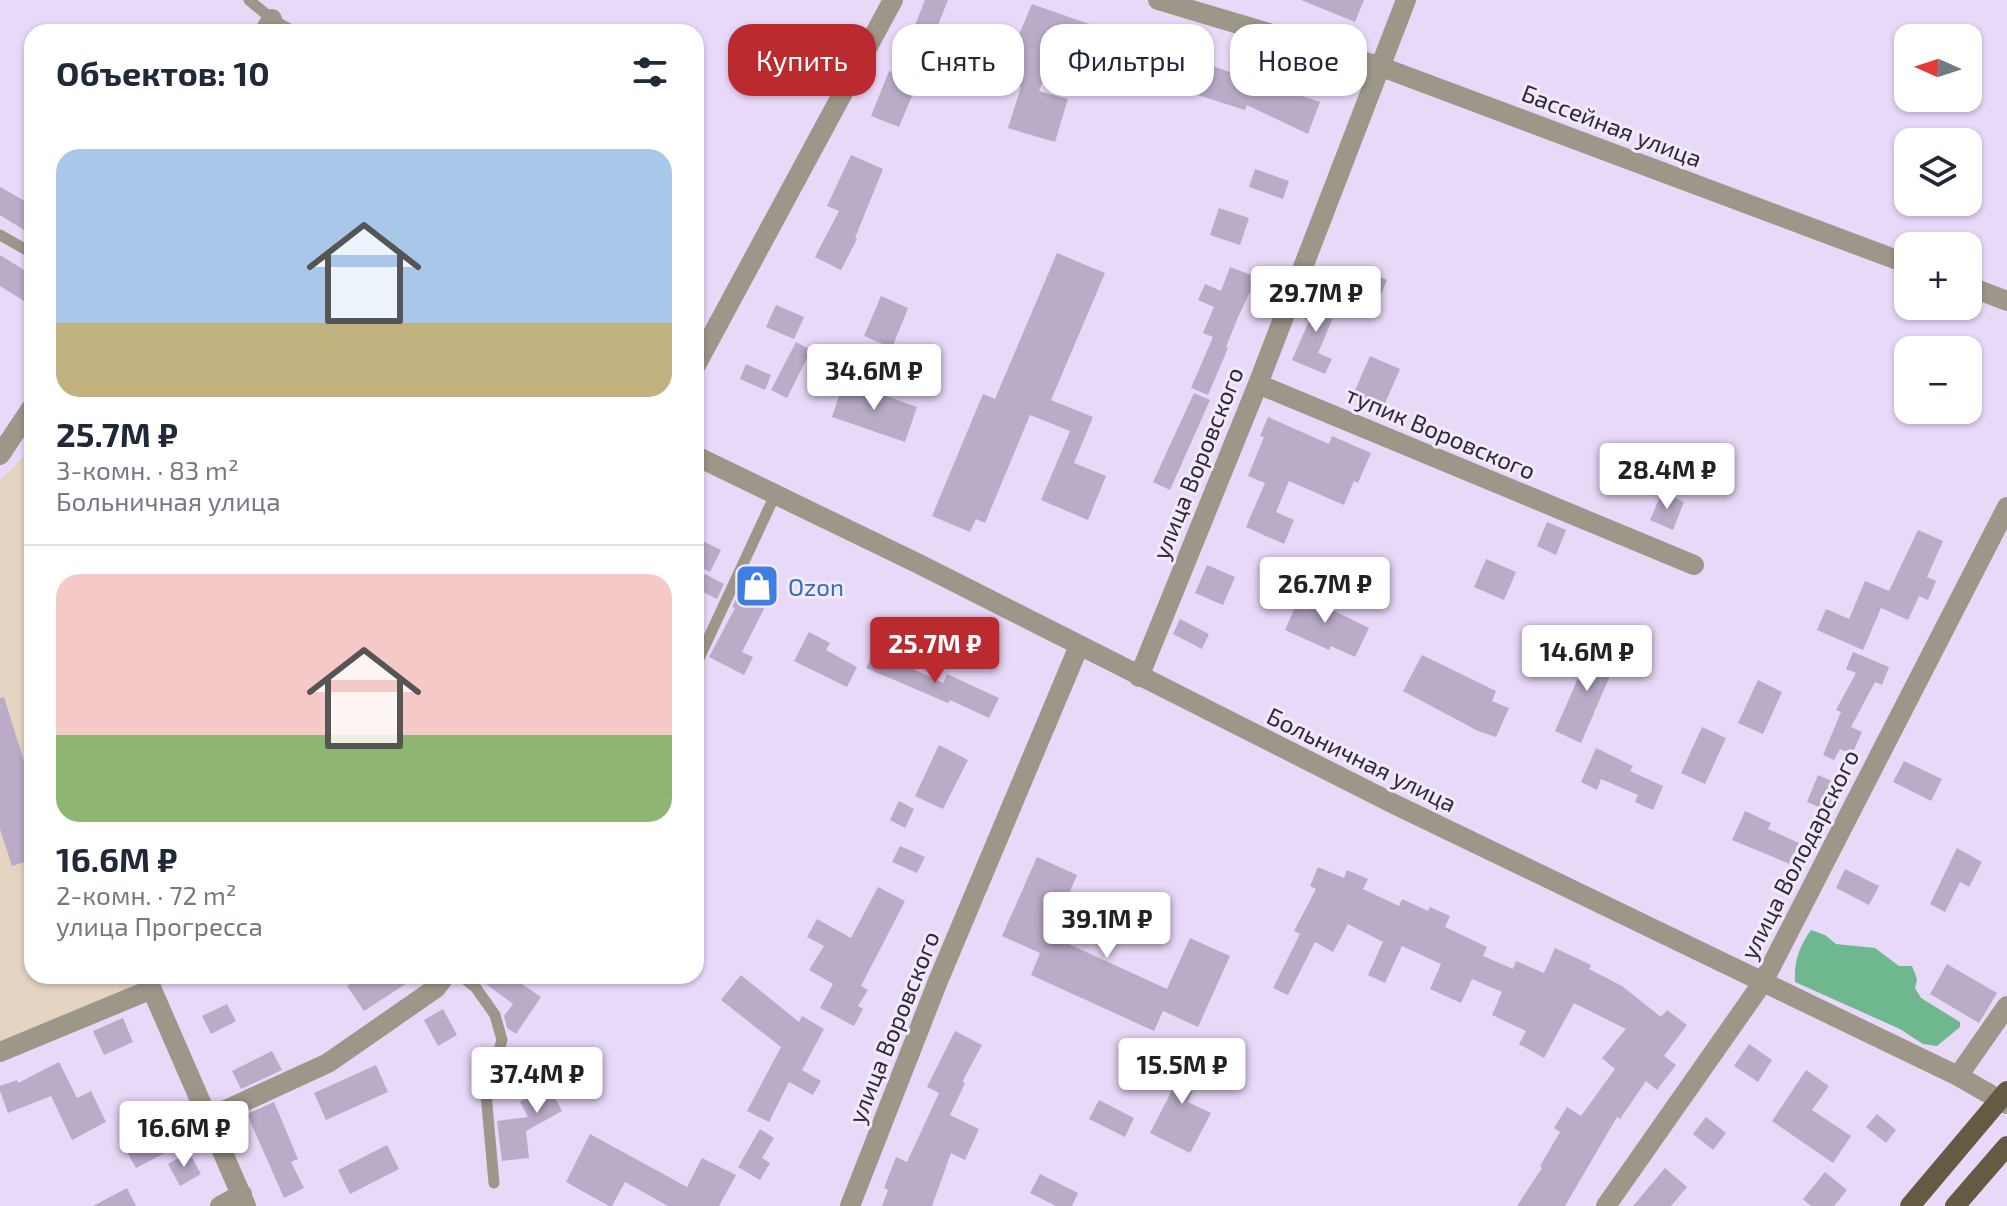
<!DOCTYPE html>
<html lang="ru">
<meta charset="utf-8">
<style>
body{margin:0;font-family:"Exo 2",sans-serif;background:#f2f2f3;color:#1f2937;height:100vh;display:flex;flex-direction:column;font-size:30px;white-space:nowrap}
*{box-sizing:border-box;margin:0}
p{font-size:26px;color:#747a83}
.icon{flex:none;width:44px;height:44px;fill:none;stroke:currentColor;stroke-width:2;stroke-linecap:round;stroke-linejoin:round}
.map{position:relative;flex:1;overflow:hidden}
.side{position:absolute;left:24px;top:24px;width:680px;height:960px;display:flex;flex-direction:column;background:#fff;border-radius:24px;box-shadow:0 2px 6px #0004}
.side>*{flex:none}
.guide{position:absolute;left:728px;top:24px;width:760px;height:72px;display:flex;gap:16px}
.needle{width:52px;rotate:273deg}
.fabs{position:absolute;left:1894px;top:24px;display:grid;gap:16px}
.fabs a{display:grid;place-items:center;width:88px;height:88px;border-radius:16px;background:#fff;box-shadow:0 2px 6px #0004;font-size:40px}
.price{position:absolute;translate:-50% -68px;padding:0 18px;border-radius:8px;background:#fff;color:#222;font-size:26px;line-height:52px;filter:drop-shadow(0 2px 4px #0008)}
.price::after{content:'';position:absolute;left:50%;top:48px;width:24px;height:18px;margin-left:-12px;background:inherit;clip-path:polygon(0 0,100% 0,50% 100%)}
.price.current{background:#ba2a2e;color:#fff}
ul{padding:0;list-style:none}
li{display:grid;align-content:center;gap:16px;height:424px;padding:0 32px}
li+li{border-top:2px solid #e0e1e3}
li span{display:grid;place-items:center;height:248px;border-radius:24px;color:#555}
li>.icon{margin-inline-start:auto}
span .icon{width:144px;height:144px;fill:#fffc;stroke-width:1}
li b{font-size:34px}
h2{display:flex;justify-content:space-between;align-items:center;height:96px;padding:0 32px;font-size:34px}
.tag{padding:0 28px;border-radius:24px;background:#fff;box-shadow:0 2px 6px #0004;font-size:28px;line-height:72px}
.tag.current{background:#ba2a2e;color:#fff}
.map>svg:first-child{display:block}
.medical{fill:#e5d4c2}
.forest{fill:#6eb78f}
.building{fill:#baabc9}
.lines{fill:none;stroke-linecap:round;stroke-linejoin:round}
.lane{stroke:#9d978a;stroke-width:11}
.street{stroke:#9d978a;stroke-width:20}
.primary{stroke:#655b43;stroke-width:20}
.labels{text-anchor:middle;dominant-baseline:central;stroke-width:6;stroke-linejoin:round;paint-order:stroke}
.street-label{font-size:24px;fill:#2f2935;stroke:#f3e9fc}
.shop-label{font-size:24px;fill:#366cbe;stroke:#f3e9fc;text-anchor:start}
</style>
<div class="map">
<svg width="2007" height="1206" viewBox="0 0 2007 1206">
<rect width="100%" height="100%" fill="#e9d9f9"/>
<!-- medical -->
<path class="medical" d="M32 449V976H128L132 988 0 1044V480Z"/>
<!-- forest -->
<path class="forest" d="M1811 930 1825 935 1836 944 1875 948 1899 966H1912L1917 979 1915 988 1921 998 1960 1022V1027L1937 1046 1923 1044 1900 1029 1795 982C1794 961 1799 947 1811 930Z"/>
<!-- building -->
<path class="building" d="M925 0H948L931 43 911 35Z
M1301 0H1364L1355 22Z
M1032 4 1092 25 1079 63 1054 54 1039 91 1068 99 1055 142 1008 128 1021 87 962 65 975 29 1015 44Z
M1139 41 1164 50 1151 86 1126 77Z
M1194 57 1210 62 1209 65 1320 102 1308 134 1247 105 1245 110 1182 90Z
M1095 59 1122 67 1115 90 1087 81Z
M889 71 918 82 899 127 871 116Z
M851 155 883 169 855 238 857 239 841 270 815 257 839 211 827 206Z
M1255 169 1289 181 1283 199 1249 187Z
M0 187 32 205V235L0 215Z
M1219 208 1249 218 1240 245 1210 235Z
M1057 253 1105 273 1051 400 1093 417 1074 463 1106 476 1088 520 1041 500 1070 431 1030 415 985 523 976 519 970 532 932 516 983 394 995 399Z
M0 255 32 275V306L0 286Z
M1230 267 1257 277 1238 317 1226 347 1228 348 1208 395 1191 388 1213 337 1203 333 1214 307 1198 300 1205 284 1221 291Z
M1357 267 1387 280 1376 307 1345 293Z
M1315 293 1339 304 1318 353 1332 359 1325 374 1292 360 1309 321 1304 318Z
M881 296 908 308 892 348 864 336Z
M776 305 804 317 794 339 766 327Z
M796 342 811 350 787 398 771 390Z
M1370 356 1400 369 1383 408 1353 395Z
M746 364 771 375 765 390 740 379Z
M844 381 917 407 905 442 832 417Z
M1194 393 1210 400 1170 490 1153 482Z
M1268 417 1329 444 1332 436 1371 453 1358 483 1354 481 1344 505 1289 481 1276 512 1294 520 1284 544 1246 527 1265 483 1248 476 1264 437 1260 436Z
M1662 492 1684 502 1673 530 1650 520Z
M1547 522 1566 530 1556 555 1537 546Z
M1918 530 1943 541 1927 577 1936 581 1928 600 1919 596 1908 620 1881 608 1863 650 1817 630 1826 609 1849 619 1865 581 1889 591Z
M701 540 721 550 710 572 696 565V550Z
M1486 559 1516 572 1504 600 1474 587Z
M1207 565 1235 577 1223 605 1195 593Z
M705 574 724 584 717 599 697 589Z
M751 577 774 589 742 652 753 657 744 675 709 657 735 608 732 607 740 591 742 593Z
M1303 589 1331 602 1328 608 1369 628 1355 657 1331 646 1329 650 1285 630Z
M1180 619 1209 634 1202 649 1173 634Z
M809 632 830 643 826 650 857 667 847 687 794 661Z
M1593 644 1619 655 1581 743 1555 731Z
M875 651 943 683 947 674 999 698 989 718 950 700 948 703 866 668Z
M1853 652 1889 667 1882 685 1875 682 1851 727 1862 732 1852 754 1840 749 1834 760 1823 755 1841 712 1836 710 1856 673 1846 669Z
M1422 655 1496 691 1492 701 1509 708 1496 737 1478 731 1403 691Z
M1758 680 1782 692 1763 734 1738 723Z
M4 697 32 787V860L12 866 0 829V698Z
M1702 727 1726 738 1705 784 1681 773Z
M939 745 968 760 943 809 915 796Z
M1596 748 1633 766 1630 771 1663 786 1653 810 1635 802 1638 795 1601 779 1597 790 1581 782Z
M1904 761 1942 779 1931 801 1893 782Z
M1818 775 1841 785 1830 812 1807 802Z
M899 801 914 809 905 828 890 820Z
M1745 811 1771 823 1768 829 1799 843 1790 864 1732 840Z
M900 846 925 857 917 873 892 862Z
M1957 848 1982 862 1969 887 1960 882 1945 912 1930 904Z
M1037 857 1077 875 1051 936 1167 989 1190 938 1230 956 1198 1027 1163 1011 1154 1031 1031 975 1040 953 1002 936Z
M1318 867 1344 878 1347 870 1368 879 1363 889 1399 906 1402 899 1428 911 1430 907 1450 916 1445 927 1487 947 1483 956 1513 969 1516 961 1544 973 1555 948 1591 965 1589 969 1622 986 1661 1017 1667 1010 1687 1025 1664 1056 1676 1065 1657 1090 1646 1081 1620 1119 1617 1117 1565 1206H1517L1542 1168 1540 1166 1560 1132 1554 1128 1567 1107 1581 1116 1615 1069 1602 1058 1626 1029 1574 1003 1544 1058 1519 1044 1526 1031 1492 1015 1502 992 1472 979 1461 1003 1430 989 1441 964 1402 946 1385 983 1368 975 1383 942 1348 924 1333 952 1315 942 1288 995 1273 988 1300 934 1294 931 1316 889 1310 886Z
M1845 869 1879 886 1869 905 1836 888Z
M878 887 905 901 861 986 868 990 858 1006 863 1009 854 1026 820 1008 833 984 809 970 824 946 807 937 817 919 851 938Z
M1947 964 1997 993 1979 1023 1930 994Z
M741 975 799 1022 802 1016 824 1029 802 1070 821 1081 813 1095 789 1082 769 1122 747 1111 781 1047 721 1000Z
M363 976H418L364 1011 347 986Z
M475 976H510L541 997 516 1034 507 1028 504 1016 513 1004Z
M227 1004 236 1021 211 1034 202 1016Z
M443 1009 457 1035 438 1046 424 1020Z
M123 1018 133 1042 104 1055 93 1031Z
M955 1031 982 1045 962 1082 965 1083 950 1115 979 1129 965 1160 951 1153 932 1206H882L888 1190 884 1188 896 1157 907 1162 939 1093 927 1087Z
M1749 1044 1772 1060 1758 1082 1734 1066Z
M1171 1049 1204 1063 1188 1102 1211 1113 1190 1153 1150 1133 1181 1073 1164 1066Z
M272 1051 282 1070 241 1089 232 1071Z
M59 1062 77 1098 91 1091 106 1122 72 1140 51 1096 8 1113 0 1091V1086L17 1080 18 1083Z
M376 1065 388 1092 326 1120 314 1093Z
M1806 1070 1829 1086 1812 1110 1851 1136 1833 1163 1772 1121Z
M570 1073 586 1074 585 1097 554 1096 562 1111 526 1131 529 1158 502 1161 497 1121 528 1117 520 1102Z
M1099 1100 1134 1118 1125 1137 1089 1119Z
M163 1102 171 1117 142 1131 135 1116Z
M274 1102 298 1159 291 1162 304 1188 284 1198 247 1114Z
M1877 1114 1896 1130 1886 1143 1866 1127Z
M1706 1117 1726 1133 1713 1150 1693 1134Z
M760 1129 774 1138 762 1158 770 1163 760 1180 738 1167Z
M160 1133 169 1151 136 1168 126 1150Z
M590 1134 687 1187 702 1158 736 1175 719 1206H668L625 1182 612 1206H609L566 1182Z
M387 1145 399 1169 350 1194 338 1170Z
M189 1152 201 1174 180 1186 168 1164Z
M1665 1168 1687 1187 1671 1206H1633Z
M1825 1172 1847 1190 1834 1206H1811L1803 1199Z
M1040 1174 1078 1193 1072 1206H1056L1030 1193Z
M127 1188 136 1206H93Z"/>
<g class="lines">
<!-- lane -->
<path class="lane" d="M249 0 272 19 294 32
M0 235 32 253
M696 665 775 495
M461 976 476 988 495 1015 502 1040 486 1094 494 1183"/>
<!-- street -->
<path class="street" d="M1158 0 1379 66 1908 264
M264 32 272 19
M1968 286 2007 301
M696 365 893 0
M1258 384 1694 565
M0 455 32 407
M696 456 919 564 1396 805 1958 1076 2007 1104
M1139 677 1258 384 1406 0
M146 976 246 1206
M0 1052 152 989
M1958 1076 2007 1006
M208 1118 328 1063 436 988 445 976
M220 1206 242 1194
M850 1206 938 981 1079 646
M1606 1206 1763 982 2007 507"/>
<!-- primary -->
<path class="primary" d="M1910 1206 2007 1091
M1955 1206 2007 1146"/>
</g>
<!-- icons -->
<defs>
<g id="shop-square" transform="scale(2.3)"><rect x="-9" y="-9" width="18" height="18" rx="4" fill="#3f7fe0" stroke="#f3e9fc"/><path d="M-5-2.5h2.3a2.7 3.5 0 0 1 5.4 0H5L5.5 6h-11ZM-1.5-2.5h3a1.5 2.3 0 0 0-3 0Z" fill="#fff"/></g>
</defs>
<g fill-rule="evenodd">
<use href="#shop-square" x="757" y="586"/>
</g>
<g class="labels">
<!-- street labels -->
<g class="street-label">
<text transform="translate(1612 125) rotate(21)">Бассейная улица</text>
<text transform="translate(1441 432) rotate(23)">тупик Воровского</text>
<text transform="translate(1197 463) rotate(-68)">улица Воровского</text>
<text transform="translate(1362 759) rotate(26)">Больничная улица</text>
<text transform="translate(1799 854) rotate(-63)">улица Володарского</text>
<text transform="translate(893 1027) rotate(-68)">улица Воровского</text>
</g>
<!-- shop labels -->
<g class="shop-label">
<text x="788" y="586">Ozon</text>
</g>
</g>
</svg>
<div class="fabs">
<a><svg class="needle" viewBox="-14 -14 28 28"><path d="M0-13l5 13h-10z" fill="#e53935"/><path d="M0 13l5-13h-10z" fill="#747a83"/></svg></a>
<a><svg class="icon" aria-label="layers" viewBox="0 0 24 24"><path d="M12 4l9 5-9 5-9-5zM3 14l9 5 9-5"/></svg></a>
<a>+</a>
<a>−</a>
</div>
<b class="price" style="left:1316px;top:334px">29.7M ₽</b>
<b class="price" style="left:874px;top:412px">34.6M ₽</b>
<b class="price" style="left:1667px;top:511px">28.4M ₽</b>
<b class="price" style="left:1325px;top:625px">26.7M ₽</b>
<b class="price current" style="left:935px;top:685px">25.7M ₽</b>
<b class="price" style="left:1587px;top:693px">14.6M ₽</b>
<b class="price" style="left:1107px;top:960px">39.1M ₽</b>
<b class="price" style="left:1182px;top:1106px">15.5M ₽</b>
<b class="price" style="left:537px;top:1115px">37.4M ₽</b>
<b class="price" style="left:184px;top:1169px">16.6M ₽</b>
<div class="guide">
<a class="tag current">Купить</a>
<a class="tag">Снять</a>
<a class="tag">Фильтры</a>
<a class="tag">Новое</a>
</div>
<section class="side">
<h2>Объектов: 10<svg class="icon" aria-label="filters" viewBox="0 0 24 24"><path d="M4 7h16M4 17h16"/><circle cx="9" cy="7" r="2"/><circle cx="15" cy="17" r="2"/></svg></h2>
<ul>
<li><span style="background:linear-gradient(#a9c7e8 70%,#c2b280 0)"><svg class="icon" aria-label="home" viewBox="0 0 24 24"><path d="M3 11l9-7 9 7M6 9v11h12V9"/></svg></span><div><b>25.7M ₽</b><p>3-комн. · 83 m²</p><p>Больничная улица</p></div></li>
<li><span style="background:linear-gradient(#f6c9c9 65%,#8fb573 0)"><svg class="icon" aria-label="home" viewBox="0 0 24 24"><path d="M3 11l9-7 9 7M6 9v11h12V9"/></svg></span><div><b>16.6M ₽</b><p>2-комн. · 72 m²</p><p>улица Прогресса</p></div></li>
</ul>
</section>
</div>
